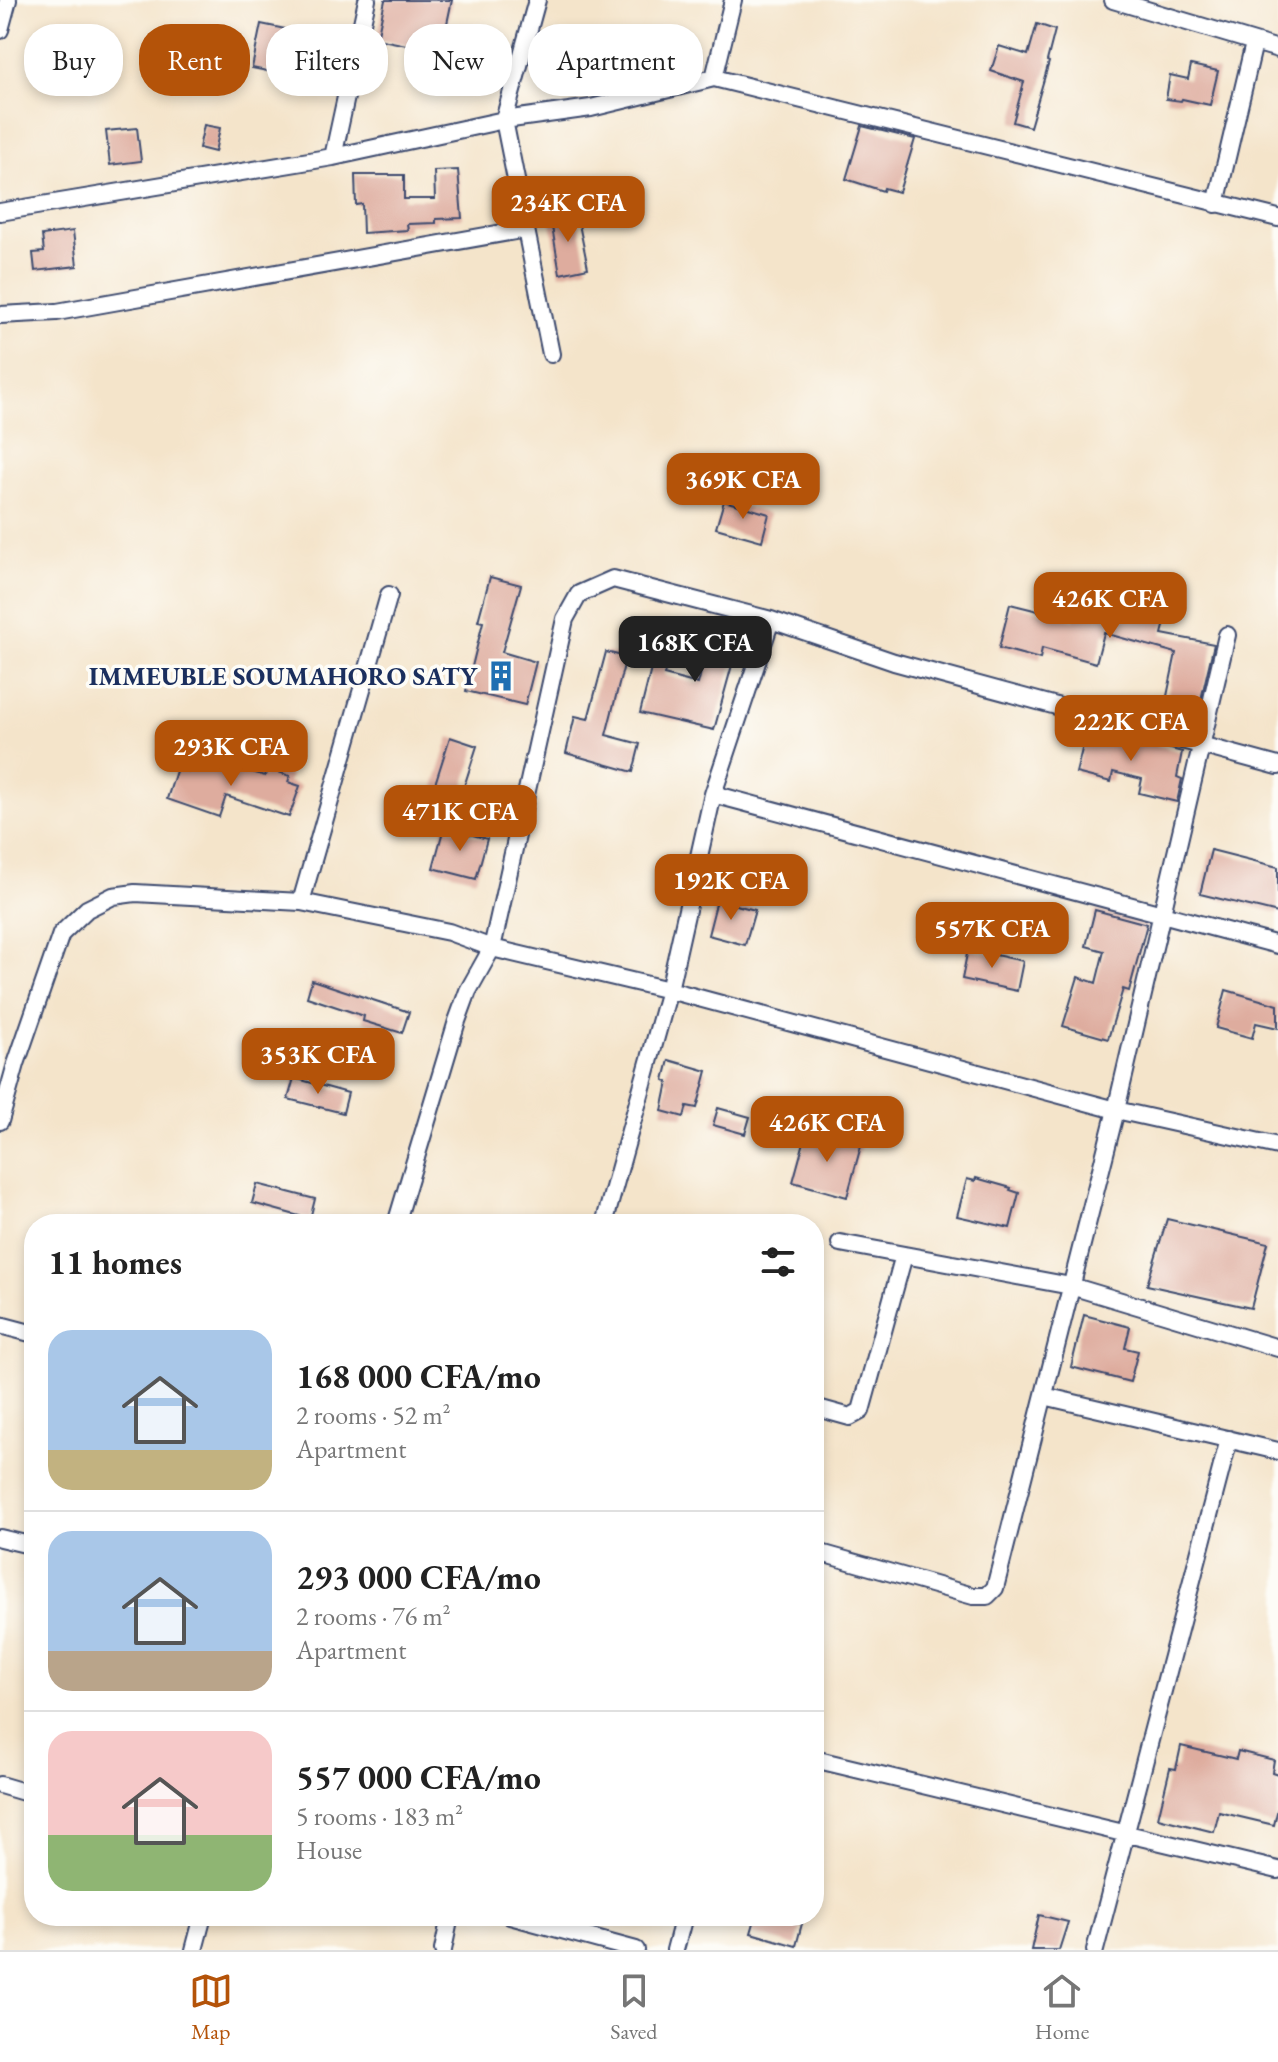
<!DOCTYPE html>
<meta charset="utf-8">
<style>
body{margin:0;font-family:"EB Garamond",serif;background:#f6f6f6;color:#222;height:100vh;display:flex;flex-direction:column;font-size:30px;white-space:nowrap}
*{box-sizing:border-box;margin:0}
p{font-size:26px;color:#767676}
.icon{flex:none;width:44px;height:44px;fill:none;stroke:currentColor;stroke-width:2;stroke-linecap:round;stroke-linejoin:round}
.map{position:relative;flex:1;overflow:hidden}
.side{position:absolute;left:24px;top:1214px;width:800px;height:712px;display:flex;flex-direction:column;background:#fff;border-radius:32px;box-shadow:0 4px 12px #0003}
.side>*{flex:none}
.hud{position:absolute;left:24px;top:24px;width:800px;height:72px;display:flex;gap:16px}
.price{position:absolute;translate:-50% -68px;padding:0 18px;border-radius:16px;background:#b45309;color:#fff;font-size:26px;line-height:52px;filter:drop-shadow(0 2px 4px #0008)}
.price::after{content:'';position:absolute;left:50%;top:48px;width:24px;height:18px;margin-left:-12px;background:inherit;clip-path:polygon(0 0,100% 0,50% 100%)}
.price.current{background:#222;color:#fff}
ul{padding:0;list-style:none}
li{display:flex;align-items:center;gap:24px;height:200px;padding:0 24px}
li+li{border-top:2px solid #e0e0e0}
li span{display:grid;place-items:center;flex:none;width:224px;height:160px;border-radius:24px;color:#555}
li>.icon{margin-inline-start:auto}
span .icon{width:96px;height:96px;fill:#fffc;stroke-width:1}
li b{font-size:34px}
h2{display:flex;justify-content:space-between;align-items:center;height:96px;padding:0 24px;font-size:34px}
.pill{padding:0 28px;border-radius:32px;background:#fff;box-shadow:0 4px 12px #0003;font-size:28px;line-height:72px}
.pill.current{background:#b45309;color:#fff}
.menu{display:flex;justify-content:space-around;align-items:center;height:112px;border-top:2px solid #e0e0e0;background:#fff;font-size:22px;color:#767676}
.menu a{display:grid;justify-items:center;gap:4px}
.menu .current{color:#b45309}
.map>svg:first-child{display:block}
.building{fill:#deac9e}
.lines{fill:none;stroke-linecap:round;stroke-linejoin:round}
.street-casing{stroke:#3c4a6e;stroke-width:20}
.street{stroke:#fff;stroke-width:16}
.labels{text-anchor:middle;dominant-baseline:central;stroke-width:7;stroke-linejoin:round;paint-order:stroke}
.poi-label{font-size:26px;font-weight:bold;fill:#1b2f5e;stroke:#fdfcf7;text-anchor:end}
</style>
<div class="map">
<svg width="1278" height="1950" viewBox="0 0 1278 1950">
<rect width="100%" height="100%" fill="#fdfcf7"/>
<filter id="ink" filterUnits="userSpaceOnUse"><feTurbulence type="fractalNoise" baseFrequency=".0125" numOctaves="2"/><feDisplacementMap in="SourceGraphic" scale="16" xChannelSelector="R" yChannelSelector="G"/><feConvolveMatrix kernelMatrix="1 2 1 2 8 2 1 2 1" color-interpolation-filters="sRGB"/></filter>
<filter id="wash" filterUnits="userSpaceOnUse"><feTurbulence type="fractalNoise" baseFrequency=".006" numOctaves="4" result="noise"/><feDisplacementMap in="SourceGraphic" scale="32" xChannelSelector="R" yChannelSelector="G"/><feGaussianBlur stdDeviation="1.8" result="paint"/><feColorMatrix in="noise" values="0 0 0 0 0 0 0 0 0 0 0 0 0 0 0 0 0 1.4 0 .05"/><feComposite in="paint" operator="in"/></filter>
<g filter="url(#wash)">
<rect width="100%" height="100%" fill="#f4e4ca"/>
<g id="blocks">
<!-- building -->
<path class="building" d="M385 0H452L441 52 377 39Z
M261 24 324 37 319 62 325 64 320 90 301 86 302 78 252 68Z
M1037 24 1055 30 1047 61 1049 62 1030 127 1013 122 1024 82 991 71 999 46 1028 55Z
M1191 65 1218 71 1210 105 1182 99 1181 101 1166 99 1170 75 1188 79Z
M204 125 220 128 215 152 199 148Z
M862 126 915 139 899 192 884 188 883 191 846 179Z
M137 128 141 161 110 165 106 131Z
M458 170 462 218 436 219V223L407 224 408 230 363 233 362 204 356 205 355 175H404V199H435L434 171Z
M568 211 570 226 579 224 588 268 560 274 550 215Z
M73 231 77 266 35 271 33 253 44 252 42 235Z
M724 501 769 514 762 541 716 528Z
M490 577 521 585 502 652 536 662 525 705 466 691 483 622 478 621Z
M1081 596 1115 606 1116 601 1167 615 1162 634 1214 644 1199 708 1166 701 1176 653 1104 633 1096 663 1042 648 1040 659 999 648 1010 604 1074 620Z
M714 622 742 629 714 730 640 713 653 661 667 664 664 675 698 684Z
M606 652 626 657 606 735 640 744 633 772 566 753 575 716 588 719Z
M1088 726 1182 752 1177 777 1182 779 1177 802 1139 793 1142 779 1113 772 1111 782 1076 773Z
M450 737 477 746 461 796 434 787Z
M196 754 265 776 267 768 290 776 288 782 300 786 289 817 226 796 219 817 167 799 177 768 191 772Z
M444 827 487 839 476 879 433 868Z
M1211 850 1278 867V913L1200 894Z
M717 900 755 910 745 945 708 935Z
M1095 910 1147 924 1129 991 1123 989 1108 1039 1063 1026 1078 977 1096 983 1104 951 1086 946Z
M968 949 1023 961 1017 991 962 979Z
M312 980 409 1012 402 1033 363 1021 364 1016 307 997Z
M1226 990 1278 1005V1028L1256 1023 1252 1038 1216 1028Z
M669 1060 707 1071 697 1108 687 1106 684 1117 662 1111 668 1082 664 1080Z
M294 1078 348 1093 343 1113 288 1099Z
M718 1108 750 1117 745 1134 713 1125Z
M807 1131 861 1146 847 1197 793 1182Z
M976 1178 1011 1188 1010 1190 1019 1193 1010 1228 957 1216 967 1179 975 1181Z
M257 1184 315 1199 310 1219 252 1203Z
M1167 1219 1268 1243 1251 1308 1147 1285Z
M1084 1315 1130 1327 1125 1348 1138 1351 1130 1382 1071 1367Z
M1181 1746 1236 1759 1238 1751 1274 1760 1272 1772 1278 1774V1808L1274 1825 1219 1812 1214 1832 1158 1818 1170 1768 1176 1769Z
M1039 1915 1068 1922 1059 1950H1031Z
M756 1916H804L796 1946 751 1933Z"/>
</g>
</g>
<g filter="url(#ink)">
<use href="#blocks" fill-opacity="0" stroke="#3c4a6e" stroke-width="2"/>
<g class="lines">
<!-- street casing -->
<g class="street-casing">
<path id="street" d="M537 0 504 120 551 354
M1113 0 1278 49
M0 30 8 0
M714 78 733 0
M333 157 367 0
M1216 204 1254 43
M0 212 333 157 504 120 591 108 714 78 1278 218
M0 315 57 312 526 229
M713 794 1278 945
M301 902 389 595
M0 1121 16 1064 61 934 87 909 113 896 135 893 301 902 449 932 492 948 669 990 1116 1110 1278 1146
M396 1224 457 1021 468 991 492 948 565 619 579 594 613 579 771 620 894 662 1278 766
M604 1224 669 990 713 794 771 620
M840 1243 1071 1286 1278 1348
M0 1325 34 1334
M1044 1396 1278 1451
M814 1407 850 1417 861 1411 904 1255
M0 1538 34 1546
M814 1551 973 1596H987L995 1588 1116 1110 1227 635
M814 1759 1278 1870
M0 1785 34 1795
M510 1916 636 1950
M194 1950 203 1916
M443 1950 450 1916
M675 1950 684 1916
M1095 1950 1229 1439"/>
</g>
<!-- street -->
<use href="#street" class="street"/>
</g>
</g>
<!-- icons -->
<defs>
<g id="building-bare" transform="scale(2.4)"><path d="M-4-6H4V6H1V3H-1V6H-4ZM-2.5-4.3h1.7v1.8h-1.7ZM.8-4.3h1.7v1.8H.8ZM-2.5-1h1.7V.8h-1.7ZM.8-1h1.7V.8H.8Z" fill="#1f6fb2" stroke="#fdfcf7" stroke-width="2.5" paint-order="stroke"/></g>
</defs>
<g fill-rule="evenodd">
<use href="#building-bare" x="501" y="676"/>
</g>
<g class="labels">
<!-- poi labels -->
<g class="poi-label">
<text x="477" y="676">IMMEUBLE SOUMAHORO SATY</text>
</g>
</g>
</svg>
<b class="price" style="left:568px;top:244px">234K CFA</b>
<b class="price" style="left:743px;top:521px">369K CFA</b>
<b class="price" style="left:1110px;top:640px">426K CFA</b>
<b class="price current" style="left:695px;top:684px">168K CFA</b>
<b class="price" style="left:1131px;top:763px">222K CFA</b>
<b class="price" style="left:231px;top:788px">293K CFA</b>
<b class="price" style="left:460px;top:853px">471K CFA</b>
<b class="price" style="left:731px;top:922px">192K CFA</b>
<b class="price" style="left:992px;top:970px">557K CFA</b>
<b class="price" style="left:318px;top:1096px">353K CFA</b>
<b class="price" style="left:827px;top:1164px">426K CFA</b>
<div class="hud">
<a class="pill">Buy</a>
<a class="pill current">Rent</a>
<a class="pill">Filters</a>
<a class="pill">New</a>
<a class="pill">Apartment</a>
</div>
<section class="side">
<h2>11 homes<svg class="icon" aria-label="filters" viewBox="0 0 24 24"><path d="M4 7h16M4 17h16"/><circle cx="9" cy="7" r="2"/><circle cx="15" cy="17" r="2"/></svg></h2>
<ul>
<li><span style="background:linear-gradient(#a9c7e8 75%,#c2b280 0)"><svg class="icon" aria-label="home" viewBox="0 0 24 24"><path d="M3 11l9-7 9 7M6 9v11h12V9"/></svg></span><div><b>168 000 CFA/mo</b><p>2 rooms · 52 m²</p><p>Apartment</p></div></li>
<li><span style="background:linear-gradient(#a9c7e8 75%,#b9a48a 0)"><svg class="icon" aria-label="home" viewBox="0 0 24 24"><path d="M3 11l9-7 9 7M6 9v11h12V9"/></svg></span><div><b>293 000 CFA/mo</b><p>2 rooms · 76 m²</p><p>Apartment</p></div></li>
<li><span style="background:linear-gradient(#f6c9c9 65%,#8fb573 0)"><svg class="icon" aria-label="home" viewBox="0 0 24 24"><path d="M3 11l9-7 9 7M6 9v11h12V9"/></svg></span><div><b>557 000 CFA/mo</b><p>5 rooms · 183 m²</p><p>House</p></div></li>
</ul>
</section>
</div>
<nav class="menu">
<a class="current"><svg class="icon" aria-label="map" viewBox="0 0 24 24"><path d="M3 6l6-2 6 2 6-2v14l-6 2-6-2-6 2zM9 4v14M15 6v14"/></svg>Map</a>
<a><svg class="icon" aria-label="saved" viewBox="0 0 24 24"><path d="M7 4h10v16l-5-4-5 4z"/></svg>Saved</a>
<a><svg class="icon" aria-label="home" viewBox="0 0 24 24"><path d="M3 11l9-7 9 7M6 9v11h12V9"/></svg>Home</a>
</nav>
